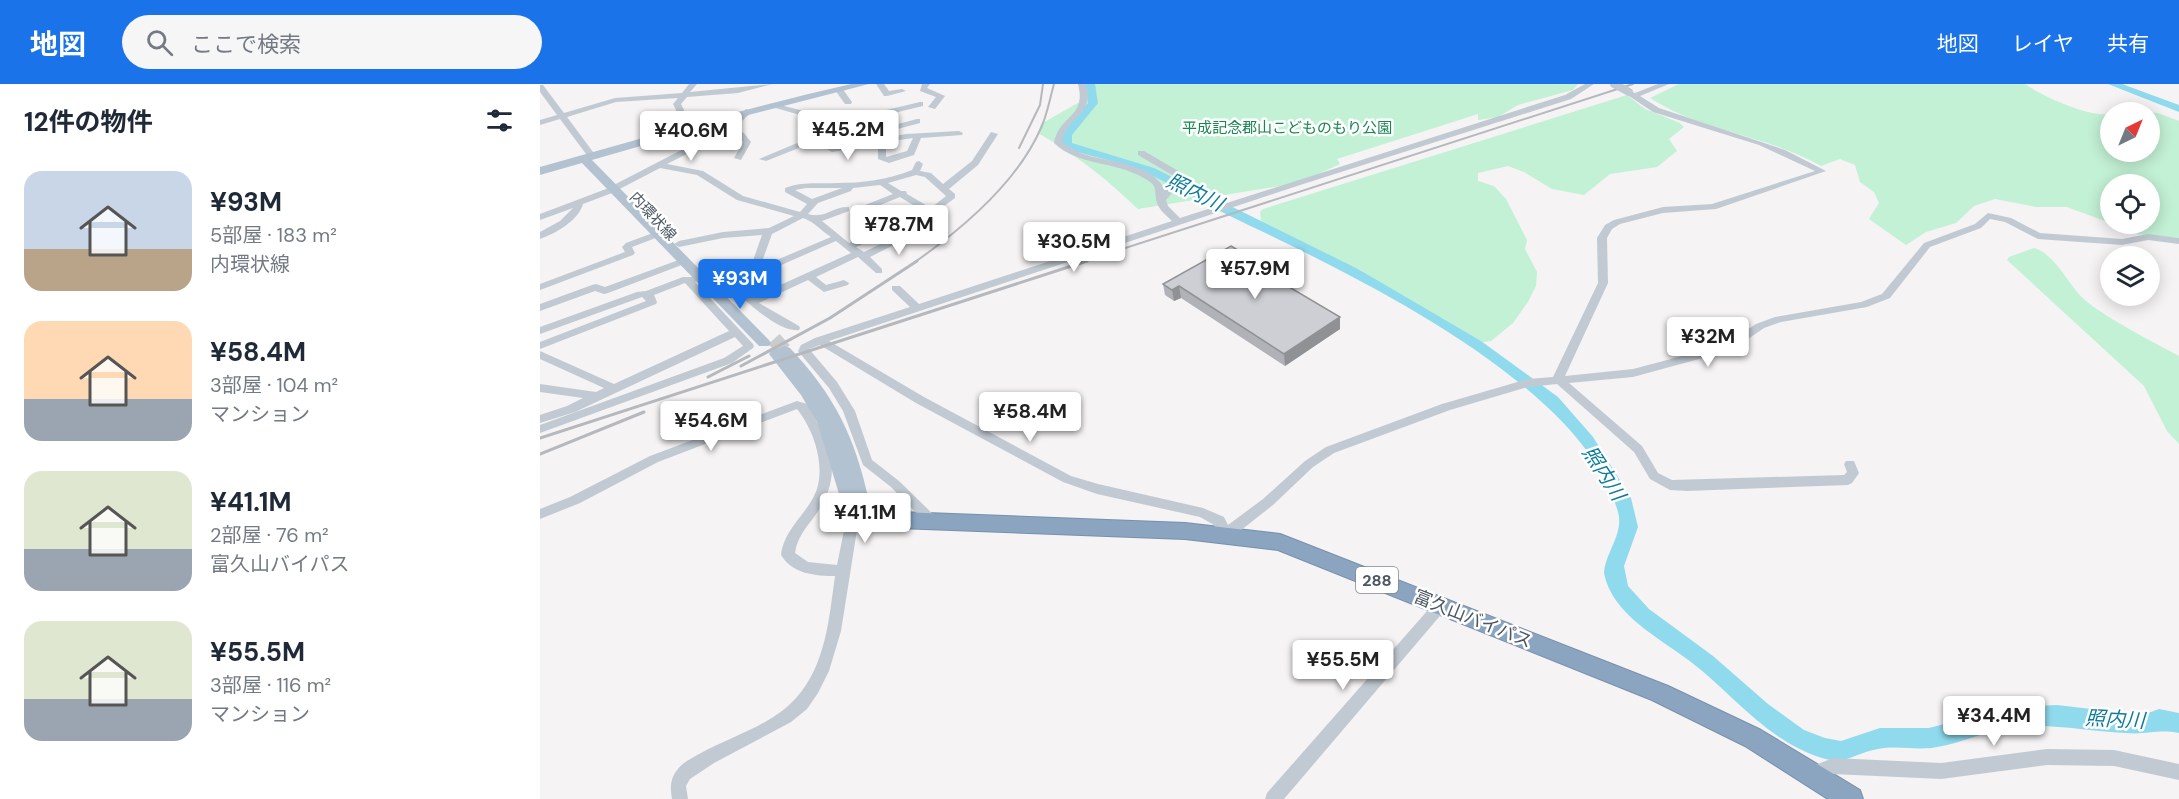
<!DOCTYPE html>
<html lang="ja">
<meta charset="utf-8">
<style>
body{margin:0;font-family:"DM Sans","Noto Sans JP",sans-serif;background:#f6f6f7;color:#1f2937;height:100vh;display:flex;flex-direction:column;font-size:22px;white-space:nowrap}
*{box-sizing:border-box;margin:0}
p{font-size:20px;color:#747a83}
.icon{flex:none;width:33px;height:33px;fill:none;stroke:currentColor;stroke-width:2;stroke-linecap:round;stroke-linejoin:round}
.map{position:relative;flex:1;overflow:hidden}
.details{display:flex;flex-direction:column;background:#fff;width:540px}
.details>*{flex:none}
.needle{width:39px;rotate:43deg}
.fabs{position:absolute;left:1560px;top:18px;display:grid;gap:12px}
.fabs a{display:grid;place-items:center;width:60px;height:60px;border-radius:50%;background:#fff;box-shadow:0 3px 15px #0003;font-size:30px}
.price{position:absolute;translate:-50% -51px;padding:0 14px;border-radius:6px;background:#fff;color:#222;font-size:20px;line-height:39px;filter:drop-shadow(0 2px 3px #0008)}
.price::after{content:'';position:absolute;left:50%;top:36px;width:18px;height:14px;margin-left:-9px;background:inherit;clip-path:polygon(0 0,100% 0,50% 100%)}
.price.current{background:#1a73e8;color:#fff}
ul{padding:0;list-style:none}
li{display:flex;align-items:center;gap:18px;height:150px;padding:0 24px}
li span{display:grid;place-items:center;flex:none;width:168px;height:120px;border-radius:18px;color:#555}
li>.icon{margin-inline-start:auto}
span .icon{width:72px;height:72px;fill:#fffc;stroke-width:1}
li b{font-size:26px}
h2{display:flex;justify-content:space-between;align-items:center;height:72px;padding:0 24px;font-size:26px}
header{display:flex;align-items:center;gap:36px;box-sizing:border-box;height:84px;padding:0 30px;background:#1a73e8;color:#fff}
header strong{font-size:28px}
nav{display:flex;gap:33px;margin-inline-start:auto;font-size:21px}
.search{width:420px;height:54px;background:#f6f6f7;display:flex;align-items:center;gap:15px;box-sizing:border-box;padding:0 21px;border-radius:33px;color:#747a83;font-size:22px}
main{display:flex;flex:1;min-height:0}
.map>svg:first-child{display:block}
.green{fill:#c3f1d5}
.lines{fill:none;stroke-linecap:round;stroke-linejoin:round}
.river{fill:#90daee;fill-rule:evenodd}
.major-tunnel{stroke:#caccce;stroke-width:15;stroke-dasharray:15 8;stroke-linecap:butt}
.highway-casing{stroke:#7690ad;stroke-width:2}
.minor{fill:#c1cad2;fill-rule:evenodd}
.major{fill:#b3c2d1;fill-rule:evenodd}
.highway{fill:#8ba5c1;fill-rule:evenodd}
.rail-far1{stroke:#b5b8bd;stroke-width:2}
.rail{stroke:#b5b8bd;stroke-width:3}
.minor-bridge{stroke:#c1cad2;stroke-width:8}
.wall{fill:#b0b2b7}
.shaded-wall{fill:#909195}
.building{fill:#cdcfd5;stroke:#909195;stroke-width:1.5}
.labels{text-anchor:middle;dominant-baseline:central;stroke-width:5;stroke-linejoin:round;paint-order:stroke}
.far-park-label{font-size:15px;fill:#17864f;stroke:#fff}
.far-street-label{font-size:15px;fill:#4a5661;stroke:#fff}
.shield{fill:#fff;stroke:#808990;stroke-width:1.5}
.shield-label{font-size:16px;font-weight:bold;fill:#4a5661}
.street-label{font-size:18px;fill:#4a5661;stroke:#fff}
.water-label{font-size:20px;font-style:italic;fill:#0c7c9b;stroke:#fff}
</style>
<header>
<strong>地図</strong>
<div class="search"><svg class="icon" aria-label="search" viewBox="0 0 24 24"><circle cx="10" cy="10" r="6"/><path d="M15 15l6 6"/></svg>ここで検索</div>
<nav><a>地図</a><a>レイヤ</a><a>共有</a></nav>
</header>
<main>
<section class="details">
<h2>12件の物件<svg class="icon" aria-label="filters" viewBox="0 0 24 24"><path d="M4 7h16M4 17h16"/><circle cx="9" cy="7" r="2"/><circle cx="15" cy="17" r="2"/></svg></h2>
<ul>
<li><span style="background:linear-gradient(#c9d6e8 65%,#b9a48a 0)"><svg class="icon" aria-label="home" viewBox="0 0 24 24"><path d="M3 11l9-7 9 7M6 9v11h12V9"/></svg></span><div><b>¥93M</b><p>5部屋 · 183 m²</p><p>内環状線</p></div></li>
<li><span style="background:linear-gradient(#ffd9b3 65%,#9aa5b1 0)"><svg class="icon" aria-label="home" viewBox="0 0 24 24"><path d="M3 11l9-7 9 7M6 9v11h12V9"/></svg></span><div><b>¥58.4M</b><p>3部屋 · 104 m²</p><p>マンション</p></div></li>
<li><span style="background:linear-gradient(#dfe7d0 65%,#9aa5b1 0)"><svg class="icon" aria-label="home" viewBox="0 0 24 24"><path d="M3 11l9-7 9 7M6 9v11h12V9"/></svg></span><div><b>¥41.1M</b><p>2部屋 · 76 m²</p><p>富久山バイパス</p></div></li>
<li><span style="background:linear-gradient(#dfe7d0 65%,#9aa5b1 0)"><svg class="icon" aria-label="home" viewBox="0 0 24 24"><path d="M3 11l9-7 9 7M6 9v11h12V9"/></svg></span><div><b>¥55.5M</b><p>3部屋 · 116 m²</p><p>マンション</p></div></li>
</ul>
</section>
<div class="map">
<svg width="1639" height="715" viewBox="0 0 1639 715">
<rect width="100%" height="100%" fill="#f5f3f3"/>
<!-- green -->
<path class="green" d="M550 0H1038L1033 6 978 21 958 33 938 36V30L797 75 800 80 759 99 598 125C563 92 539 73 498 49L501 40 543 16 550 7Z
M1139 0H1485C1504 13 1548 33 1570 30V68H1610V28H1579L1585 25 1618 29 1639 37V154L1598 150 1571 140H1610V100H1570V139L1527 123H1496L1455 115 1434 122 1416 139 1386 148 1366 161 1329 135 1339 119 1334 108 1320 98 1315 81 1300 75 1281 82C1228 51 1162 48 1110 14Z
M1087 11 1105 25 1140 39 1144 43 1129 55 1137 67 1117 83 1070 90 1044 111 1012 105 984 88 968 82 938 89V97L954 102 966 115 987 156 985 165 997 188 996 202 988 218 973 239 951 257 936 259 820 186 741 152 721 137 720 128 723 125Z
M1494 164C1516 170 1529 203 1546 217 1568 235 1613 258 1639 272V360L1627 347 1604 302 1467 176 1469 173Z"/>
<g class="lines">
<!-- river -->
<path class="river" d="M545 0H555L558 19 532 51V59L614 84 818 185 941 257 1018 313 1053 353 1091 414 1098 443 1084 482 1088 502 1109 525 1173 572 1228 620 1264 646 1285 654 1301 657 1340 644H1389L1462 625 1497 622 1517 621 1586 629 1611 628 1619 625 1639 629V649C1617 645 1607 651 1585 649 1545 647 1508 638 1468 644 1444 648 1421 659 1397 663 1378 667 1358 661 1338 665 1317 668 1305 682 1282 674 1227 657 1195 612 1151 578 1120 554 1072 531 1064 489 1066 467 1084 450 1078 428 1043 297 804 187 690 132 659 117 629 98 597 85 573 76 547 72 523 63L520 51 548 19Z
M1568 0H1582L1639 21V28Z"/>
<!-- major-tunnel -->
<path class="major-tunnel" d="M234 255 245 267"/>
<!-- highway casing -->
<g class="highway-casing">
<path id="highway" d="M314 420 334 427 645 439 740 450 1128 602 1221 646 1320 706 1323 715H1288L1205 662 1112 616 738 466 645 455 332 443 307 432 304 427 307 422Z"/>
</g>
<!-- minor -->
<path class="minor" d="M149 0H157L150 8 233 0 198 9 147 13 141 20 153 44 149 46 145 44 133 20 138 14 76 18 27 33 56 72 52 74H49L20 35 0 41V36L17 31 0 8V1H3L24 29 75 14 142 9Z
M336 0H344L349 7 362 5 366 7 347 12H344Z
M382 0H390L387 4 405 12 395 25 388 23 396 13 380 7Z
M538 0H546C555 33 526 32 522 58 529 63 536 67 543 70 569 79 611 78 625 106L632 91 598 71V67H604L640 88 641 90 636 104 626 116 628 122 640 134 1025 11 1045 0H1054L1031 15 757 102 289 257 384 313 531 392 558 400 663 424 684 433 688 441 723 415 765 377 786 363 902 320 988 295 1013 293 1058 199 1057 154 1065 141 1074 136 1123 123 1172 120 1275 87 1219 61 1113 28 1086 10V6L1095 9 1118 0H1129L1100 12 1119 24 1245 66 1286 87 1176 125 1123 129 1080 140 1072 145 1067 154 1068 199 1025 292 1093 285 1184 261 1216 240 1235 233 1321 218 1342 210 1384 159 1435 140 1448 129 1471 134 1500 149 1582 155 1608 150 1639 154V160L1608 156 1582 161 1498 155 1465 138 1450 135 1441 144 1390 163 1350 214 1327 223 1241 238 1224 244 1192 266 1093 293 1029 299 1102 362 1118 389 1132 396 1304 391 1307 388 1304 380 1306 377H1314L1319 389 1312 399 1308 401 1147 407 1130 406 1110 395 1094 368 1017 300 988 303 910 326 794 369 773 383 733 421 691 454 686 455 681 454 674 441 660 433 557 410 523 398 376 319 280 261 269 265 297 298 315 327 332 376 359 397 400 437 398 441H388L351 403 323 381 303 327 289 304 258 267 261 261 275 254 370 223 352 206V202H360L379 220 632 137C627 132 619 126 617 119 613 103 620 103 602 93 574 77 538 82 514 59 519 31 547 34 538 0Z
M296 4H302L312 18 311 20H305L295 6Z
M380 18H383V22L283 46 277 53 293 63 309 60V53L377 35H380V39L316 56 317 59 366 50 419 47 423 49 422 51 381 54 374 71 349 79 338 75V60L292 68 274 58 226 77 219 75 269 54 280 40 278 36 232 23V19L284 32 288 40ZM373 54 367 67 346 73V58Z
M206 25 213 27 193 45 204 49 211 58 201 76 194 74 203 58 198 53 188 49 127 80 163 87 203 112 260 128 267 120 245 108V104C262 97 279 100 297 99 322 99 347 96 372 86L376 78 379 77 383 80 380 87 391 89 403 100 432 77 451 48 458 50 438 81 409 105 415 110V114L396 128 316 163 324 168 377 142H383V146L330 173 342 185V189H336L318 173 276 193 286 201 304 196 309 199 308 201 284 208 268 196 219 219 259 242 260 244 259 246C237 250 194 206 178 191L155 198 213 260 214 262 213 264 192 279 0 349V341L184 274 203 262 195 253 35 328 0 339V331L27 322 43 314 0 308V300L56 308 64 304 0 275V267L74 300 189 247 145 199 114 211 117 218 116 220 0 265V258L106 217 102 213 0 250V243L97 208 106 207 143 193H151L180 184 196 196 209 188 222 151 183 154 139 163 134 160 139 157 183 148 229 144 254 132 197 116 157 91 120 84 72 109 43 120C38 137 16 149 0 155V148L20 137 33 124 0 136V130L66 105 184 44ZM376 91 385 93 406 112 391 124 367 110 366 107H361L348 99ZM340 101 353 110 315 125V129H321L360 113 383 127 372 132 361 123H355V127L365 135 342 145 330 137H324V141L335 148 309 159 282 137 309 127V123C293 122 286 135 268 130L278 119 311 107 313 104ZM266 104H302L272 115 255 106ZM263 134C275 138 280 146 291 153L220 183 232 150ZM296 157 311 169 214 213 201 202 216 192Z
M118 147 123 150 121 152 92 163 95 169 93 171 0 206V200L85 168 82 163 86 159Z
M144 174 147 175V179L68 209 64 210 55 207 0 227V220L52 201 56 200 65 203Z
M257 317 267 320C291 362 305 390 274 433 265 445 257 454 255 469L268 478 297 481 308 427 309 423H319L320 427 301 547 289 587 278 609 267 625 251 638 174 679 150 695 146 702 148 715H132C130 704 130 694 138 685 143 678 154 673 161 669 192 652 232 641 256 614 286 581 289 534 295 492 276 492 252 490 241 471 244 447 262 434 273 414 288 388 275 347 257 325L118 378 40 419 0 435V425L30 413 110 372Z
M900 516 905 518 907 522 905 526 744 715H725L727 709 895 518Z
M1507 665 1574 666 1639 680V696L1574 682 1507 681 1401 695 1293 690 1274 698 1268 696 1266 690 1268 684 1293 674 1401 679Z"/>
<!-- major -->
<path class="major" d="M311 0H329L212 30 52 76 229 256 231 259 229 262H219L42 79 0 91V83C103 54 206 24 311 0Z
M245 262 250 264C295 312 315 353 329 417L320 432H308L304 426 277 338 261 311 229 270 231 267Z"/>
<!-- highway -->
<use href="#highway" class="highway"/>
<!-- rail-far1 -->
<path class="rail-far1" d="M479 64 500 21 503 0
M375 178C422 145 477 99 501 44 507 31 510 14 514 0
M542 178 1093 0"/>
<!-- rail -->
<path class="rail" d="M201 282 290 234 377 177
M168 293 209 272
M0 354 547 177
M0 370 104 328"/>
<!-- minor-bridge -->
<path class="minor-bridge" d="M1074 0 1089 8"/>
</g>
<!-- wall -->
<path class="wall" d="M702 175 800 245 745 282 641 214 634 217 625 211 623 200Z"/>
<!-- shaded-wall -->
<path class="shaded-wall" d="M701 168 703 179 695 171Z
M639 202 641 214 634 217 632 206Z
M800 233V245L745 282 744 270Z"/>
<!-- building -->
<path class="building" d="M691 162 701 168 695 171 800 233 744 270 639 202 632 206 623 200Z"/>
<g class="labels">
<!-- far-park labels -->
<g class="far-park-label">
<text x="747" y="44">平成記念郡山こどものもり公園</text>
</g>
<!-- far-street labels -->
<g class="far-street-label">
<text transform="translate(113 132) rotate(47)">内環状線</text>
</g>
<!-- shield labels -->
<rect class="shield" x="816" y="483" width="42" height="26" rx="4.5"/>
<g class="shield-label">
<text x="837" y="496">288</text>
</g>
<!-- street labels -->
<g class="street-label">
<text transform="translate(933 535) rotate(22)">富久山バイパス</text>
</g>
<!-- water labels -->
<g class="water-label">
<text transform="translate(655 108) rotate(26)">照内川</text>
<text transform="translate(1064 389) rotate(57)">照内川</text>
<text transform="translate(1575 635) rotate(3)">照内川</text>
</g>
</g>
</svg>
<div class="fabs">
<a><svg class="needle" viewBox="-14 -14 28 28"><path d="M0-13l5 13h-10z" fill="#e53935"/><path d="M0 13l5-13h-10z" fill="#747a83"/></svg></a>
<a><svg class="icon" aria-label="locate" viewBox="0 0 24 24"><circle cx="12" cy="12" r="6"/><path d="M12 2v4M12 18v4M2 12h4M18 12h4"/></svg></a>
<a><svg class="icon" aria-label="layers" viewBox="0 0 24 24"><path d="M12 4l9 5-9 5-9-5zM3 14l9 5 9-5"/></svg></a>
</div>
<b class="price" style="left:308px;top:77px">¥45.2M</b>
<b class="price" style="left:151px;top:78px">¥40.6M</b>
<b class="price" style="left:359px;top:172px">¥78.7M</b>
<b class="price" style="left:534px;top:189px">¥30.5M</b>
<b class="price" style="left:715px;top:216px">¥57.9M</b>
<b class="price current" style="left:200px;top:226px">¥93M</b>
<b class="price" style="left:1168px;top:284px">¥32M</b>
<b class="price" style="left:490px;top:359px">¥58.4M</b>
<b class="price" style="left:171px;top:368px">¥54.6M</b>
<b class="price" style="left:325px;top:460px">¥41.1M</b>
<b class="price" style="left:803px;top:607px">¥55.5M</b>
<b class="price" style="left:1454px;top:663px">¥34.4M</b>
</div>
</main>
